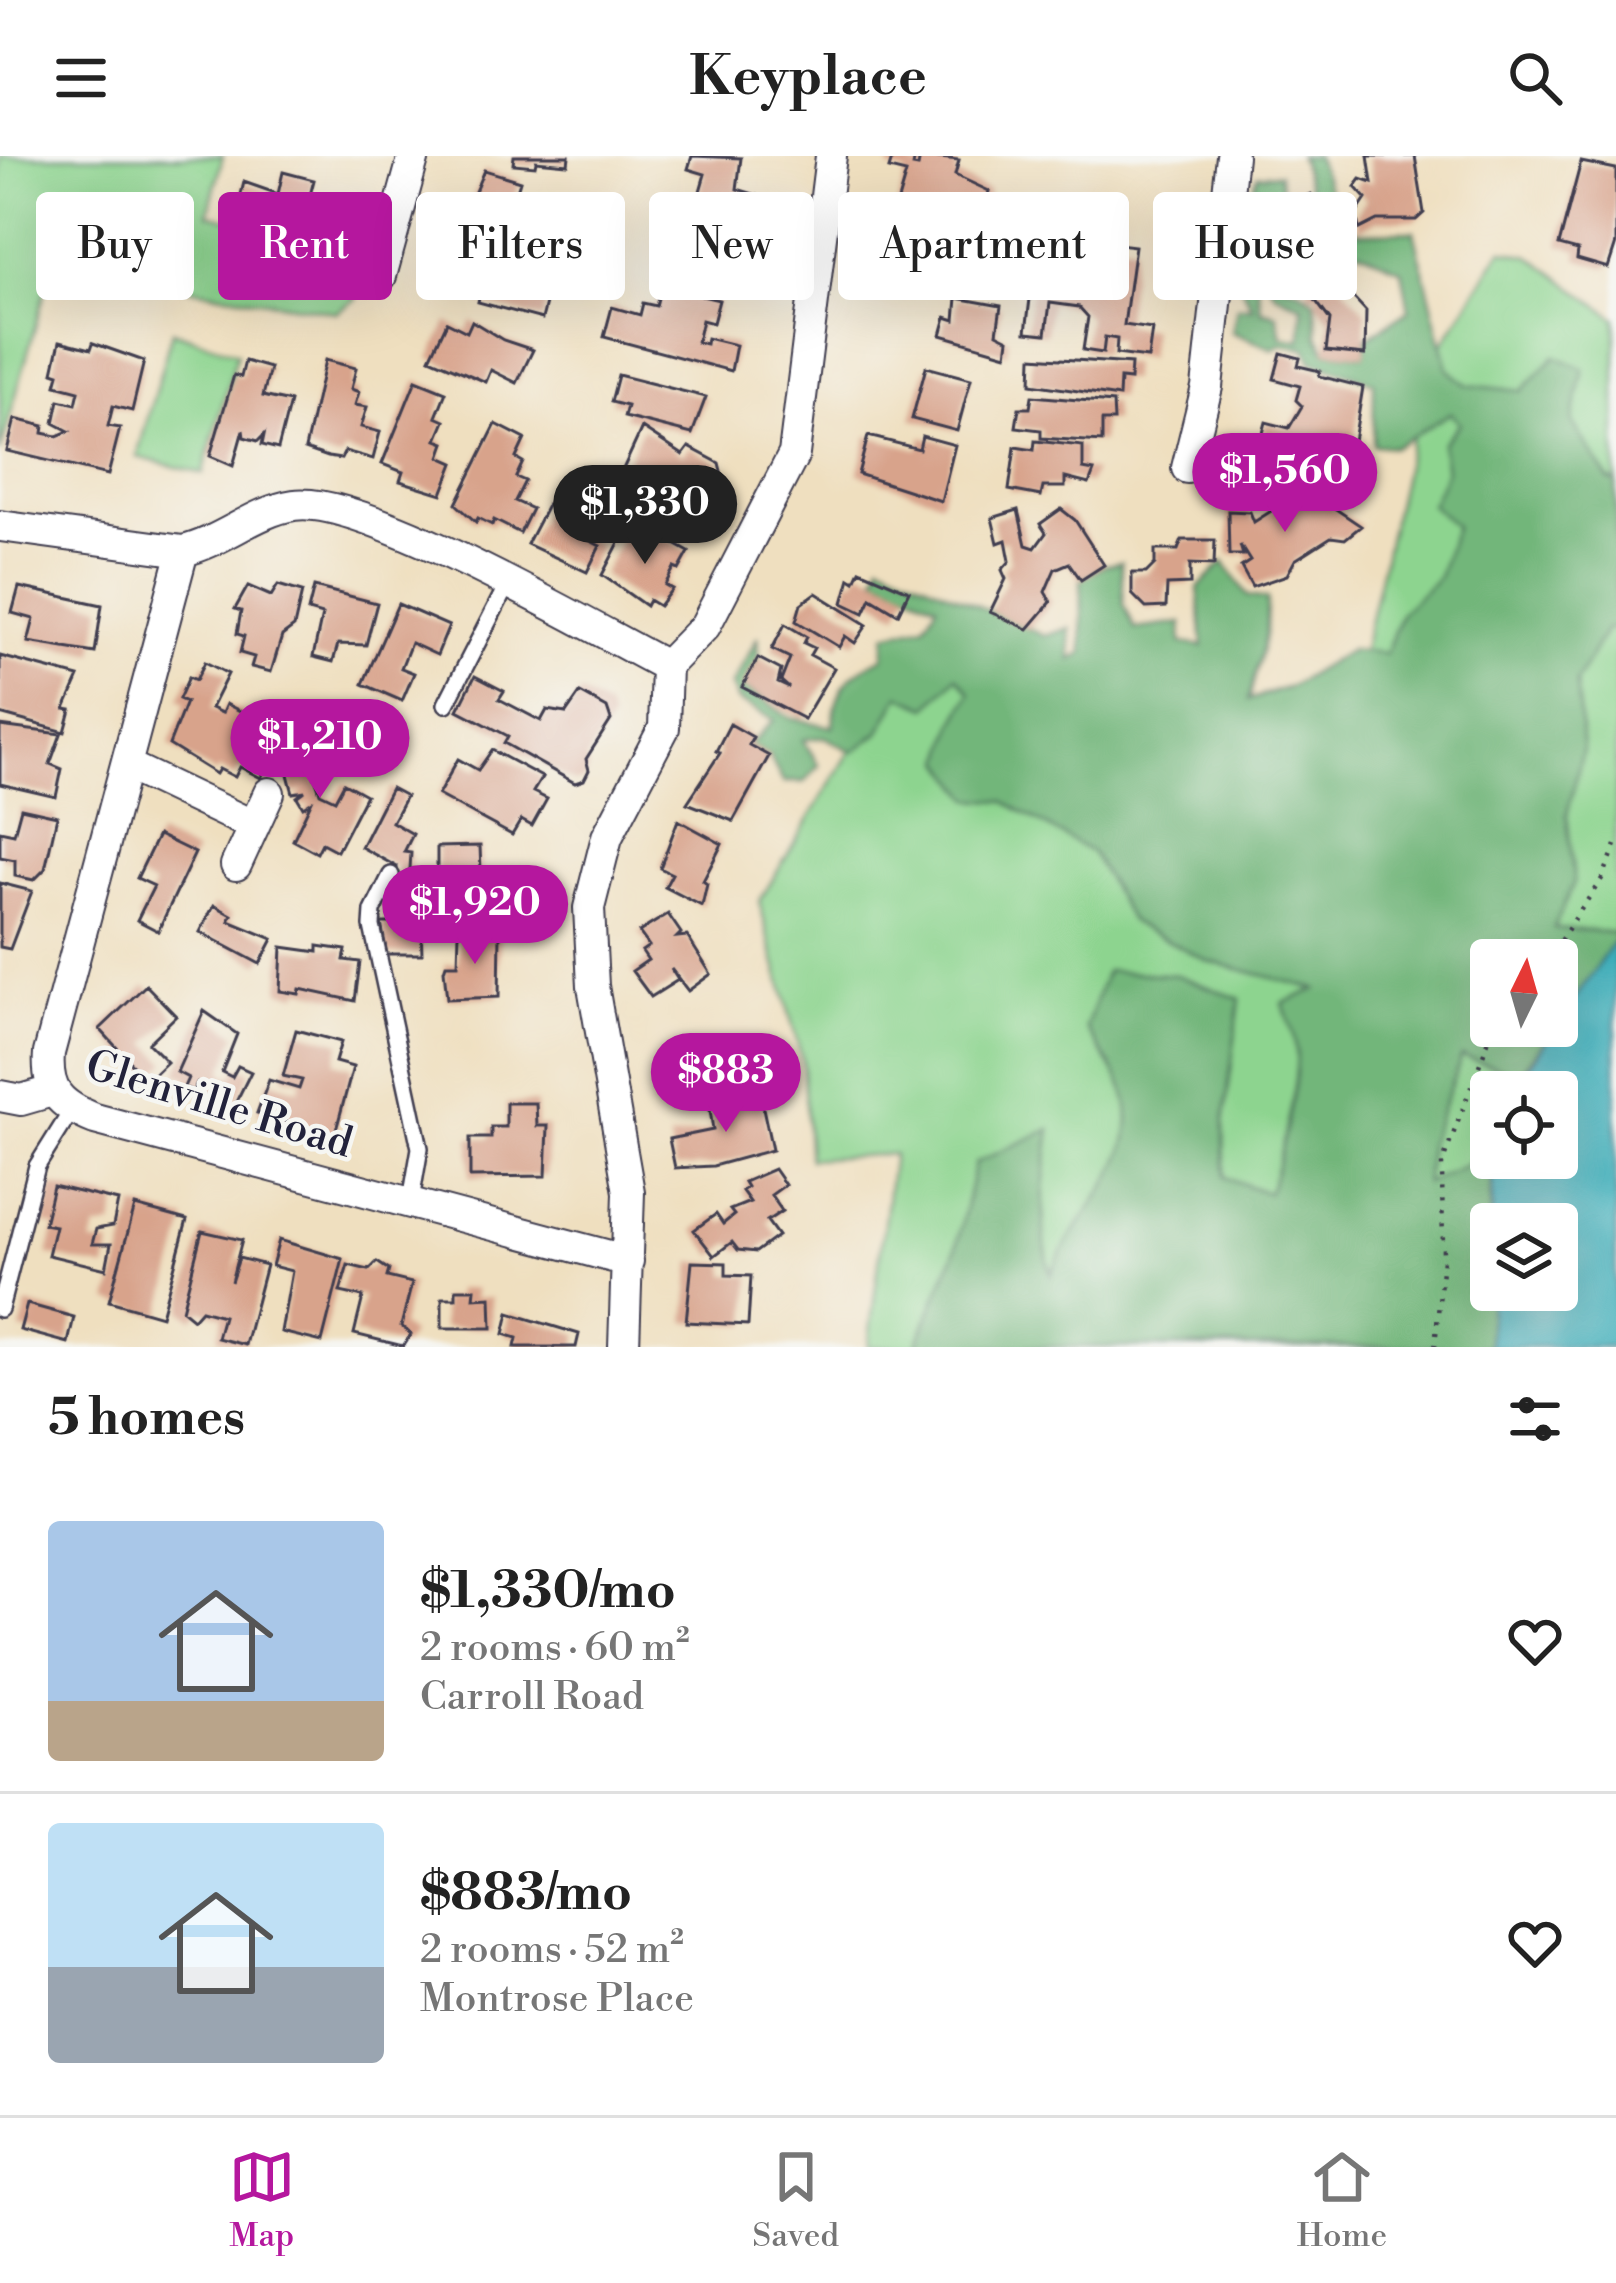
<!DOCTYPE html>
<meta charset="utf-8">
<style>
body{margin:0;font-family:"Libre Bodoni",serif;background:#f2f2f2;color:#222;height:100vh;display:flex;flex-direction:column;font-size:45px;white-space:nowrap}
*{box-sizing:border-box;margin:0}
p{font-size:39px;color:#767676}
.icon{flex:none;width:66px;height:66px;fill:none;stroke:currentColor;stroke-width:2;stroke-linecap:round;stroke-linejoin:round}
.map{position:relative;height:1191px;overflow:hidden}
.drawer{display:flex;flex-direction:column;background:#fff;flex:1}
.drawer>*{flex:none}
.banner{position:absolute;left:36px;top:36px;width:1545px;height:108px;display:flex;gap:24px}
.needle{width:78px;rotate:5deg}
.fabs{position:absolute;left:1470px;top:783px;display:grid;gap:24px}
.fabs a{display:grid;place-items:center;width:108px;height:108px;border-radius:12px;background:#fff;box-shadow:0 12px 48px #0002;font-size:60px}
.price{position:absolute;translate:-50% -102px;padding:0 27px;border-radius:42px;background:#b5179e;color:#fff;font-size:39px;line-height:78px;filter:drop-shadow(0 3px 6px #0008)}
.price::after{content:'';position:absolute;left:50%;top:72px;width:36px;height:27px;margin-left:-18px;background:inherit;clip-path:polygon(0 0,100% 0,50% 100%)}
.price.current{background:#222;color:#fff}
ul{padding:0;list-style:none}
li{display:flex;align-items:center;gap:36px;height:300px;padding:0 48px}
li+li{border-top:3px solid #e0e0e0}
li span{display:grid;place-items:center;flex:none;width:336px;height:240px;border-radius:12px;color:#555}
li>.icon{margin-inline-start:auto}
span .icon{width:144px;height:144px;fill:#fffc;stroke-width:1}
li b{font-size:51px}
h2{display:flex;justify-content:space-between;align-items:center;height:144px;padding:0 48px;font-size:51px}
.pill{padding:0 42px;border-radius:12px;background:#fff;box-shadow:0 12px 48px #0002;font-size:42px;line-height:108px}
.pill.current{background:#b5179e;color:#fff}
header{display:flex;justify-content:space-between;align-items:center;height:156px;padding:0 48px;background:#fff;font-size:54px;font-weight:700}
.tabs{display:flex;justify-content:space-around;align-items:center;height:168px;border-top:3px solid #e0e0e0;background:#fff;font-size:33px;color:#767676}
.tabs a{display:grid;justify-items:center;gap:6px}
.tabs .current{color:#b5179e}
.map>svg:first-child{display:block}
.green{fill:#8dd48f;stroke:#587b65;stroke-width:3}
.forest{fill:#72b67a;stroke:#4a6c5a;stroke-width:3}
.water{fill:#3eaeba;stroke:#30687a;stroke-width:3;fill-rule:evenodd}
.building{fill:#d8a38b}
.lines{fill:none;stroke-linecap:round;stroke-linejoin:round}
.lane-casing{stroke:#413e4f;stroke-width:20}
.street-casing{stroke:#413e4f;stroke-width:34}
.path{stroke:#413e4f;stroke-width:4.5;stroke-dasharray:3 9;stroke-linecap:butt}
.lane{stroke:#fff;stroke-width:15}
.street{stroke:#fff;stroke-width:30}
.labels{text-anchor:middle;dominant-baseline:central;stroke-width:9;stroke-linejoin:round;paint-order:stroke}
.street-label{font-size:42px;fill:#22223b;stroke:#f6f6f2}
</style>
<header><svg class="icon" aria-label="menu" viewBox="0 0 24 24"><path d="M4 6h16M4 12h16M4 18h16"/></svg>Keyplace<svg class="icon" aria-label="search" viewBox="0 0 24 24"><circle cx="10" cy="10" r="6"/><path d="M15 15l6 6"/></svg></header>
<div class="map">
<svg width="1616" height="1191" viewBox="0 0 1616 1191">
<rect width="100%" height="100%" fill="#f6f6f2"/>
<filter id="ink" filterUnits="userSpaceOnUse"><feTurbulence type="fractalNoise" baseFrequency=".00833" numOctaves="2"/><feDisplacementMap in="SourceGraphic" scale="24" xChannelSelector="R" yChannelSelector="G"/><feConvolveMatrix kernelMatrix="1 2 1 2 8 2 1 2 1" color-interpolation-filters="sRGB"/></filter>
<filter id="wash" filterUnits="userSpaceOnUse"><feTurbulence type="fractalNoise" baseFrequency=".004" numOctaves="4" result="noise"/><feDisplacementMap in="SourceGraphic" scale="48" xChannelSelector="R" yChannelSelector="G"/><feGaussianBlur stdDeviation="2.7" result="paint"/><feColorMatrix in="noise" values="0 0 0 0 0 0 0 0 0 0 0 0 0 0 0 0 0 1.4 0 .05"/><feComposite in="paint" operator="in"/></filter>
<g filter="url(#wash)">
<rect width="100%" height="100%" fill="#efdfbf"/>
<!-- green -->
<path class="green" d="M0 0H223L208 58 339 92 335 110 356 143 336 156 52 110 0 296Z
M1502 94 1530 100 1616 162V782L1557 869V804H1491V870H1556L1512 936H1491L1489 1191H868L893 998 809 1003 802 904 759 746 889 531 987 475 983 619 1225 552 1360 507 1427 213Z
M172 175 237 197 203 318 137 301Z"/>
<!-- forest -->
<path class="forest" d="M1299 0H1316L1342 70 1360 76 1414 75 1448 213 1467 229 1522 235 1555 200 1584 213 1572 266 1610 325H1616V475L1607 472 1576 526 1583 594 1567 659 1574 726 1554 772 1616 777V782L1557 869V804H1491V870H1556L1520 918 1462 900 1429 985 1426 1027 1468 1008 1491 987 1489 1191H916L956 1093 975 1007 1051 973C1044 1021 1038 1071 1051 1119 1074 1058 1141 1012 1127 945 1122 921 1098 893 1086 872L1106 815 1177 819 1240 843 1224 967 1225 1021 1267 1037C1279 1013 1300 918 1296 894 1294 878 1287 862 1283 847L1316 833 1208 805 1131 766 1092 697 1004 645 971 643 944 605 954 567 971 537 957 520 928 551 900 539 879 577 853 596 825 581 803 584 819 609 805 626H783L769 600 749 589 774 564 738 545 731 530 758 481V502L743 531 791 562 833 571C834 533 850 516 884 501L886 478 925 469 937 448 876 421 881 406 1045 480 1070 472 1071 504 1083 497 1081 424 1104 409 1121 406 1124 449 1135 473 1182 467 1181 487 1203 490 1198 432 1224 406 1248 440 1267 443 1266 476 1249 544 1287 532 1350 494 1386 497 1401 457 1438 421 1455 370 1431 349 1446 315 1442 288 1460 267 1451 257 1394 291 1373 289 1374 226 1312 205 1306 192 1281 188 1274 193 1232 176 1237 151H1252L1235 119 1243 106 1255 110 1261 154 1277 158 1282 181 1301 184 1302 150 1275 137 1267 124 1297 132 1315 144 1318 179 1326 195 1364 199 1367 182 1409 154 1402 114 1355 93 1260 81 1245 51 1258 19 1279 17 1284 46 1320 67Z"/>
<!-- water -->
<path class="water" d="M1616 782V1191H1489L1493 1002H1557V936H1512ZM1491 1068H1557V1134H1491Z"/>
<g id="blocks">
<!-- building -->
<path class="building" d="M514 0H569L568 8 536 5 535 10 513 8Z
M692 0 741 2 737 33 757 39 745 69 696 49 705 18 688 13Z
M893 0H915L913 10 918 11 920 0 959 4 955 19 989 35 980 70 897 48 906 17 889 13Z
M1368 0H1415L1424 57 1416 64H1377L1359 73 1356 58 1366 43 1355 31 1361 23 1372 27Z
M1581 6 1616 13V87L1608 112 1577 103 1578 94 1559 89Z
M484 14 520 25 504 77 463 64Z
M283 16 314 24 308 47 319 50 311 79 236 60 244 26 278 38Z
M1311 38 1320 67 1293 75 1284 46Z
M516 46 546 52 539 83 509 77Z
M689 63 726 72 722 85 736 88 726 128 666 113 677 73 686 75Z
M892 70 954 78 949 121 887 115Z
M469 74 506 83 500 108 523 114 529 95 568 106 562 127 552 124 542 163 478 146 481 132 458 126 464 103 470 104 472 98 463 96Z
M1095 85 1135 90 1124 169 1152 173 1148 202 1116 198 1117 183 1105 181 1103 197 1083 194 1088 161 1079 151 1050 147 1046 178 1026 176 1035 101 1055 103 1053 124 1091 128Z
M1278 94 1344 99 1345 119 1339 118V126L1366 155 1365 199 1326 195 1330 164 1315 144 1320 139 1308 138 1309 127 1274 123Z
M661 130 719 144 713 167 702 164 697 186 706 188 707 182 736 189 731 215 604 181 612 151 640 159 643 147 656 150Z
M957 142 1001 150 997 177 1009 183 1007 198 941 179 946 161 955 164Z
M472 165 503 184 533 194 517 227 491 214 486 226 430 202 447 166 467 176Z
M60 185 91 193 93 187 144 205 132 255 113 250 108 270 120 272 108 319 7 295 15 263 44 270 43 277 57 280 69 275 54 267 59 244 76 248 79 235 56 229 59 218 53 216Z
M1281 197 1300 202 1298 210 1320 215 1319 220 1363 231 1354 285 1343 303 1301 291 1300 297 1280 292 1278 302 1259 292 1266 266 1289 272 1302 250 1296 244 1300 230 1274 223Z
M1032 201 1131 208 1130 224 1120 223 1119 241 1031 228Z
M325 204 356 212 351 233 359 236 355 249 367 251 361 271 380 276 373 303 345 295 341 303 328 301 305 293Z
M245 205 270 212 263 240 290 246 278 293 262 289 264 279 258 285 244 281 243 274 233 310 210 300 234 219 241 221Z
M926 211 971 223 957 275 912 263Z
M618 219 706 241 692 278 624 261 627 250 611 246Z
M416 224 446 236 436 261 445 265 437 284 445 287 440 301 454 307 442 338 400 325 403 316 382 308Z
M1032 240 1113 247 1114 265H1102V286L1041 282V274L1016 271 1019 252H1030Z
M496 268 525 283 516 302 523 306 516 321 525 325 515 345 532 353 520 377 494 364 492 369 478 362 476 366 456 348Z
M642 272 683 299 689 291 719 307 722 319 713 335 718 338 693 371 618 324Z
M868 280 919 293 922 280 955 289 941 345 858 318Z
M1035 285 1083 290V313L1094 315 1089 328 1065 322V331H1043L1041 340 1009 334 1015 291 1034 294Z
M562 321 591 337 585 349 591 353 586 363 593 367 585 382 600 390 587 416 527 388Z
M1306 333 1361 370 1345 383 1331 381 1295 404 1287 419 1252 431 1241 411 1250 405 1240 389 1243 399H1229L1228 355 1250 356 1254 366Z
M1061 353 1075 364 1104 409 1081 424 1069 407 1055 413 1045 436 1051 446 1028 473 990 456 1006 423 1002 414 1010 405 1006 384 998 387 992 362 1018 354 1026 389 1035 392 1046 377 1040 368Z
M651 375 689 396 679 414 674 412 665 429 672 433 659 450 649 444 646 450 602 419 624 377 644 387Z
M1182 384H1215L1214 409 1190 408V428L1167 429 1166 451 1146 452 1132 438V417H1146L1155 408V394H1178Z
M860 414 909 435 898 458 871 442 864 457 843 447 850 422 855 425Z
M278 429 302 436 294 471 282 480 271 516 251 511 254 501 240 497 244 480 237 478 241 455 235 453 248 430 271 440Z
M19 431 102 449 95 497 28 486 34 463 12 457Z
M314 431 377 447 366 489 338 488 333 506 313 501 322 459 308 455Z
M816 437 867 469 855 487 845 480 839 491 796 465 801 448Z
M398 448 449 470 437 499 411 487 401 512 414 517 402 545 363 528Z
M785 468 807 481 804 487 814 492 810 499 834 512 804 563 742 531 758 502 781 514 778 527 789 532 781 525 790 502 772 493Z
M0 500 79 521 65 553 71 554 65 576 0 558Z
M205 506 228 518 211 552 222 557 226 548 250 560 242 576 277 589 261 622 240 611 235 621 219 613 216 618 169 589 186 546 179 543 189 521 196 524Z
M475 520 504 535 499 543 541 565 547 554 566 557 580 537 607 552 611 564 586 603 589 614 584 624 575 627 504 587 508 580 458 554Z
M730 568 753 581 749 589 769 600 733 665 687 647 720 597 716 595Z
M0 570 61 578 50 608 62 613 56 641 0 628Z
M299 585 332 602 324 619 312 612 320 637 335 644 344 627 366 639 337 695 322 687 317 697 293 684 311 646 303 651 297 641 305 635 293 637 285 607Z
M492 594 542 621 533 636 547 643 532 670 521 664 512 679 438 639 458 603 478 614Z
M391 632 406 640 392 666 413 678 404 696 411 697 410 713H437V691L480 690 481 715H490L498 755 447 758 433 756V751H407V735H398L397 711 361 691Z
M21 652 57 660 45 713 34 724 15 720V704L0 701V675L14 678Z
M678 664 722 688 703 725 707 728 702 750 665 731 672 718 660 712Z
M158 679 195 697 158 775 137 764 154 730 137 722Z
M0 727 32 735 10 793 0 791Z
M214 749 232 759 229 765 273 783 260 808 200 776Z
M668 758 681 777 677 781 687 780 711 818 688 835 671 813 678 824 651 841 632 815 648 804 642 795 649 790 639 776Z
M381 767H421L422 798H387Z
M459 776H500L499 841 447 843 444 814 446 808H458Z
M318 790 346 794 344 804 360 806 355 845 300 833 299 838 280 835 282 791 318 796Z
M146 829 176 860 148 887 167 906 147 925 100 873Z
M204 855 237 878 222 916 232 921 238 910 251 916 232 954 207 941 211 934 197 927 193 935 184 931 188 922 177 916Z
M296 874 341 886 335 906 353 911 336 974 342 975 332 986 319 983 312 973 257 957 269 924 299 933 302 924 283 920Z
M760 938 772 994 713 1010 675 1012 669 983 713 974 709 947Z
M506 947H536L537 970H548L546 1020 470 1021V982H491V971H506Z
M774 1013 785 1029 771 1039 782 1055 767 1065 778 1080 756 1096 738 1094 732 1086 714 1100 694 1074 716 1058 723 1068 734 1059 730 1054 750 1046 742 1035 747 1031 744 1026Z
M53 1030 118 1045 113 1070 96 1073 92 1088H111L106 1113 48 1099 55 1070 44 1068Z
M135 1050 187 1064 161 1160 109 1145Z
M202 1075 242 1084 231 1126 239 1102 266 1109 245 1189 217 1182 223 1160 201 1154 193 1163 182 1154Z
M279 1084 343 1103 322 1186 281 1176 292 1115 272 1110Z
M377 1106 389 1114 387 1121 412 1127 401 1170 411 1178 403 1190 354 1178 363 1141 340 1136 348 1109 369 1114Z
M692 1106 726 1107V1119L751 1120 748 1169 686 1166Z
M456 1133H475L474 1142 491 1141 492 1172H442V1142H456Z
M27 1148 74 1161 68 1187 20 1174Z
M509 1157 579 1178 576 1191H515L517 1182 504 1178Z"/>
</g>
</g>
<g filter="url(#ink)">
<use href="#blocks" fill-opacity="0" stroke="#413e4f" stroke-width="3"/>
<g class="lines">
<!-- lane casing -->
<g class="lane-casing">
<path id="lane" d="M446 548 507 429
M391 719 373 755 372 770 420 992 410 1050
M0 1153 37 1010 72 954"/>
</g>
<!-- street casing -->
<g class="street-casing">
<path id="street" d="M381 120 414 0
M1187 312 1207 231 1232 0
M0 370 183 395C222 386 255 355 294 349 363 338 594 473 666 510
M183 395 49 897C46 936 60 949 95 963L628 1105
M126 609 254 670
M236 709 269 637
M0 940 21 944 52 935
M624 1191 629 1036 593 830 589 752 607 681 664 572 666 510 705 470 794 298 831 0"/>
</g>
<!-- path -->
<path class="path" d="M1547 804 1603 721 1616 689
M1435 1191 1443 1102 1442 1008 1494 870"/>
<!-- lane -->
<use href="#lane" class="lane"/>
<!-- street -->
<use href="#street" class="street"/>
</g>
</g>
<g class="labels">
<!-- street labels -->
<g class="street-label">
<text transform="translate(219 949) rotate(17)">Glenville Road</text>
</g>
</g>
</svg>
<div class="fabs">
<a><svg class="needle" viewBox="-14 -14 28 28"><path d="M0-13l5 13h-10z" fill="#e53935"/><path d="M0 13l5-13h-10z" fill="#767676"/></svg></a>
<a><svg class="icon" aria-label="locate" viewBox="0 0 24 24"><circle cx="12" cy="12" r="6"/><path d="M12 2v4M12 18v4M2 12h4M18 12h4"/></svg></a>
<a><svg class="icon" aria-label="layers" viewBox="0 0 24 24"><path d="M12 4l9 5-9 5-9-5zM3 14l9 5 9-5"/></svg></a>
</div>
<b class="price" style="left:1285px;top:379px">$1,560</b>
<b class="price current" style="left:645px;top:411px">$1,330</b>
<b class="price" style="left:320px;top:645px">$1,210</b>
<b class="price" style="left:475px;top:811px">$1,920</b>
<b class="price" style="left:726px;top:979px">$883</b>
<div class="banner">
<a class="pill">Buy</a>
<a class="pill current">Rent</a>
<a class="pill">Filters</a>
<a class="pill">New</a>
<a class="pill">Apartment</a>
<a class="pill">House</a>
</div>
</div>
<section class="drawer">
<h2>5 homes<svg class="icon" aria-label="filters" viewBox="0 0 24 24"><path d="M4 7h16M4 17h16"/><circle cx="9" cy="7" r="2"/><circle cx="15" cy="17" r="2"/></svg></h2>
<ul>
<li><span style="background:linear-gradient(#a9c7e8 75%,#b9a48a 0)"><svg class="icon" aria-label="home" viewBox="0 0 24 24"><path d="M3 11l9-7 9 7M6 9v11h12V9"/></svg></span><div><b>$1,330/mo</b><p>2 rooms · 60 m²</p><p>Carroll Road</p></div><svg class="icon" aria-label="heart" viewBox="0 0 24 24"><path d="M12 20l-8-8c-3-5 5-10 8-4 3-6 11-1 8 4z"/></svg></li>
<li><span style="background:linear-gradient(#bfe0f5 60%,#9aa5b1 0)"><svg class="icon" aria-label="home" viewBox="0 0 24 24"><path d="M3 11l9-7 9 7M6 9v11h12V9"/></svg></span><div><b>$883/mo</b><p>2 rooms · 52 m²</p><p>Montrose Place</p></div><svg class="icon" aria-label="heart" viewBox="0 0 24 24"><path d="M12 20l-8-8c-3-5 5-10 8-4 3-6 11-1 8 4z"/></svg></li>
</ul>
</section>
<nav class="tabs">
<a class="current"><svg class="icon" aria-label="map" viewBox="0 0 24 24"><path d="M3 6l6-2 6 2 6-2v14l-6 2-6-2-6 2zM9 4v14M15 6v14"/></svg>Map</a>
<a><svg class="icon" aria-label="saved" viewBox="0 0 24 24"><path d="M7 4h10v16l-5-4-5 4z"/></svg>Saved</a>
<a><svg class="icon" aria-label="home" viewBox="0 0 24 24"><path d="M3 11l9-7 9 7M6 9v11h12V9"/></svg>Home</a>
</nav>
